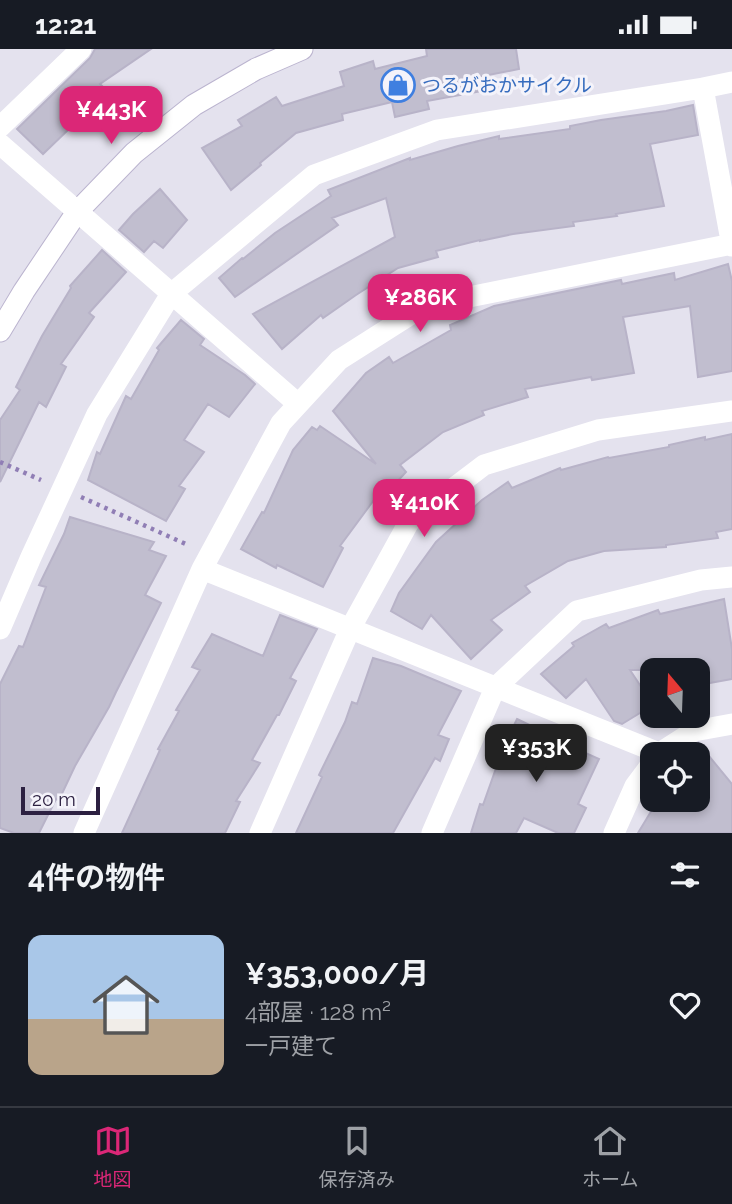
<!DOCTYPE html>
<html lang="ja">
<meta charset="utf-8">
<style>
body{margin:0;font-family:Raleway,"Noto Sans JP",sans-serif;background:#20242c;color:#f1f3f6;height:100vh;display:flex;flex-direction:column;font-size:26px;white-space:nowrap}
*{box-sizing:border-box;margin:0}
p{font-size:23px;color:#9ea1a6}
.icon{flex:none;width:38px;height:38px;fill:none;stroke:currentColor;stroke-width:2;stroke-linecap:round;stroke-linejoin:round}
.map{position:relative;height:784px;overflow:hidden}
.sheet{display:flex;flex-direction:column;background:#171b24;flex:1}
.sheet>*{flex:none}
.needle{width:46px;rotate:341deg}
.fabs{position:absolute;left:640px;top:609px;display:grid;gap:14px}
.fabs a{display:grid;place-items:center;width:70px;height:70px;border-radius:14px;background:#171b24;box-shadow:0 4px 10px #0003;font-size:35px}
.scale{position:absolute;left:21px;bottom:18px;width:79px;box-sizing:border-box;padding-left:7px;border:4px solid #2c2041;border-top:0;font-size:19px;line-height:24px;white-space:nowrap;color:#2c2041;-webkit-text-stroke:5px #f4f3fa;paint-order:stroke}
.price{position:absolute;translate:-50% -60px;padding:0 16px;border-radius:14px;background:#db2777;color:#fff;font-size:23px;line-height:46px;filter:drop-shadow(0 2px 4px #0008)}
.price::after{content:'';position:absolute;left:50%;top:42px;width:21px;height:16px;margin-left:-10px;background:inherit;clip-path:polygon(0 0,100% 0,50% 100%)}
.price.current{background:#222;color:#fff}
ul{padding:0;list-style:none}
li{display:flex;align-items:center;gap:21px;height:175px;padding:0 28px}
li span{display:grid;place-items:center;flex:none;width:196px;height:140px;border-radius:14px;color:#555}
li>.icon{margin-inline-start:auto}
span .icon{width:84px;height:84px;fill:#fffc;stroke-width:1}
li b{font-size:30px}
h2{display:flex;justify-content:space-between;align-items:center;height:84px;padding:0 28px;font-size:30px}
.status{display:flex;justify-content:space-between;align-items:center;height:49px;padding:0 35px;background:#171b24;direction:ltr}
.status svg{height:19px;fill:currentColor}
.tabs{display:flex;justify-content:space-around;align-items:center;height:98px;border-top:2px solid #363941;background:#171b24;font-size:19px;color:#9ea1a6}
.tabs a{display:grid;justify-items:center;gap:4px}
.tabs .current{color:#db2777}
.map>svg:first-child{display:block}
.building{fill:#c1becf;stroke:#b8b3c8;stroke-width:2}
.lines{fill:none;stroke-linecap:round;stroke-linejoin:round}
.secondary-casing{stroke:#bbb4cf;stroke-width:23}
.path{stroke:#907eb5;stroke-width:4.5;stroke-dasharray:3.5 5;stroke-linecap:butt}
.street{stroke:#fff;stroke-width:21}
.secondary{stroke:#fff;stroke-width:21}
.labels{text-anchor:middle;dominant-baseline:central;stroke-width:6;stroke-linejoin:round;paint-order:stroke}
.shop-label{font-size:19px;fill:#366cbe;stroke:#f4f3fa;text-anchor:start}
</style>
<div class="status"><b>12:21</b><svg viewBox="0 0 49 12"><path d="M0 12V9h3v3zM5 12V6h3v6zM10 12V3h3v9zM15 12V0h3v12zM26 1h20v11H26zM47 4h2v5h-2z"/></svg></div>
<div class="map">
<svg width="732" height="784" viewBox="0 0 732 784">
<rect width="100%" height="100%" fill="#e4e2ee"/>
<!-- building -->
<path class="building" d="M95 0H151L100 35 105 40 65 76 69 80 43 105 17 80 90 9Z
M426 0H516L519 20 478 28 482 42 427 52 429 60 395 68 392 53 342 65 343 71 296 84 260 114 261 116 231 141 202 99 242 77 238 71 276 48 282 57 344 37 340 23 373 12 375 20 427 7Z
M693 56 698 86 650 95 664 157 616 165 617 167 573 173 574 177 513 185 480 192V191L436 202 438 208 398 219 356 246 323 269 321 266 282 300 253 265 395 188 386 149 332 169 338 176 235 248 219 229 242 209 243 210 275 184 331 147 328 141 410 109V111L458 97 499 87V90L570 80V77L601 71 666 62Z
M160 140 187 171 163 199 154 192 144 203 119 181 133 165Z
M102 201 126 223 89 264 94 268 61 315 66 318 46 358 39 353 0 433V371L20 341 16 338 42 287 71 239 70 237Z
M728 215 732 232V322L698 328 690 257 623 268 634 324 592 331 591 328 525 340 528 348 482 362 484 366 443 383 400 416 406 423 383 448 379 444 340 497 343 499 323 538 277 516 276 519 241 500 262 463 264 464 293 401 312 378 317 381 320 377 376 415 333 362 366 324 389 308 393 314 451 281 450 276 494 257 621 231 622 235 674 224 675 231Z
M181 271 204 290 200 296 245 326 255 335 229 368 208 355 184 391 204 403 179 437 185 440 166 472 88 431 97 403 100 405 126 347 131 350 159 301 157 299Z
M732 385V480L716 483 718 489 666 496V498L604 502 568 512 525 537 530 543 491 571 502 581 471 610 431 566 422 580 391 562 399 544 436 493 482 451 508 433 512 439 560 419 561 421 608 408 609 409 669 398V396L705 388V391Z
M70 468 154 493 149 501 166 507 145 546 161 554 116 643 109 658 75 717 59 751 56 750 39 784H14L0 779V635L19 597 23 598 46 538 39 536 64 485Z
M724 550 732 600V630L704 635 702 621H630L653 656 622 675 614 672 586 630 566 649 541 625 574 597 572 594 606 575 609 579 658 561 660 565Z
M280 566 317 580 290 629 296 632 279 666H277L252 711 260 714 236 752 240 753 225 784H122L160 701 158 700 179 662 176 661 200 621 192 618 212 585 263 607Z
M373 609 401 617 461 642 438 686 449 690 440 712 435 709 393 784H296L322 728 319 726 345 673 352 653 357 655Z
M517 670 544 683 543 685 599 710 578 755 586 759 574 784H558L524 769 516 784H471L480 755 483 756 500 708 499 707Z
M699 695 732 735V784H638L658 751H698Z"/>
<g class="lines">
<!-- secondary casing -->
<g class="secondary-casing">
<path id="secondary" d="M0 282 24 242 77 163 134 104 194 56 256 20 302 0"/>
</g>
<!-- path -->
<path class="path" d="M0 413 41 431
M81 448 188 496"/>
<!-- street -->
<path class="street" d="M732 33 703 39 732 197
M0 78 81 0
M0 95 298 355
M202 520 281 374 339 311 424 257 732 195
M0 580 31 508 97 365 171 245 314 126 437 81 703 39
M658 705 694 682 732 675
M84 784 202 520 659 704
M260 784 350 580 409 473 484 416 598 381 732 362
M432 784 495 639 577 562 701 531 732 528
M614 784 635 737 653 713"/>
<!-- secondary -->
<use href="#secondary" class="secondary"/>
</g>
<!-- icons -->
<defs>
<g id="shop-ring" transform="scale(1.75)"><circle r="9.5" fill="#f4f3fa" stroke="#3f7fe0" stroke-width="1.5"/><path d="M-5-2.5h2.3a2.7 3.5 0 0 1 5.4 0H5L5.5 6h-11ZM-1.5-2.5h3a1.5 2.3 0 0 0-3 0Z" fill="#3f7fe0"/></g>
</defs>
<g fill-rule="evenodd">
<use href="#shop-ring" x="398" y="36"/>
</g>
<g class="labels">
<!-- shop labels -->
<g class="shop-label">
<text x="422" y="36">つるがおかサイクル</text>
</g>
</g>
</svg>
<div class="fabs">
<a><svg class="needle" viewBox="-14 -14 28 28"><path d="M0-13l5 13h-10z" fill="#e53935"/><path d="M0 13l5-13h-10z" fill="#9ea1a6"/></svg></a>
<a><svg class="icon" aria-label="locate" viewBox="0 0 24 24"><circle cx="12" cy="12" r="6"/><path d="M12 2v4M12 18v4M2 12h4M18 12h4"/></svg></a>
</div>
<div class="scale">20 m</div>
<b class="price" style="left:111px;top:97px">¥443K</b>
<b class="price" style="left:420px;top:285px">¥286K</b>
<b class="price" style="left:424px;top:490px">¥410K</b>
<b class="price current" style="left:536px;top:735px">¥353K</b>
</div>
<section class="sheet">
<h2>4件の物件<svg class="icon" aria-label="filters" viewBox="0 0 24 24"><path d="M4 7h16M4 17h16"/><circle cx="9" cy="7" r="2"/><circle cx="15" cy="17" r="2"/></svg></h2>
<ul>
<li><span style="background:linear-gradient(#a9c7e8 60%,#b9a48a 0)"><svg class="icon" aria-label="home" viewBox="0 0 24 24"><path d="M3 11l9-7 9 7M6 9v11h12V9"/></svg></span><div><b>¥353,000/月</b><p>4部屋 · 128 m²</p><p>一戸建て</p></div><svg class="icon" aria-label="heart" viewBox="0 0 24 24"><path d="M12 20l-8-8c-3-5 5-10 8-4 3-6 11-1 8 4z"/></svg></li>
</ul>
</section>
<nav class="tabs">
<a class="current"><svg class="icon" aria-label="map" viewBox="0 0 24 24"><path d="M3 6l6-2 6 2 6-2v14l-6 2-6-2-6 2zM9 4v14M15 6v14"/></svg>地図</a>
<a><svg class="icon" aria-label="saved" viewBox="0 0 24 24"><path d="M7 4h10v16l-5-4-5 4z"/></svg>保存済み</a>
<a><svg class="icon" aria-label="home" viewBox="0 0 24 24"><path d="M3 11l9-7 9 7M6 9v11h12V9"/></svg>ホーム</a>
</nav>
